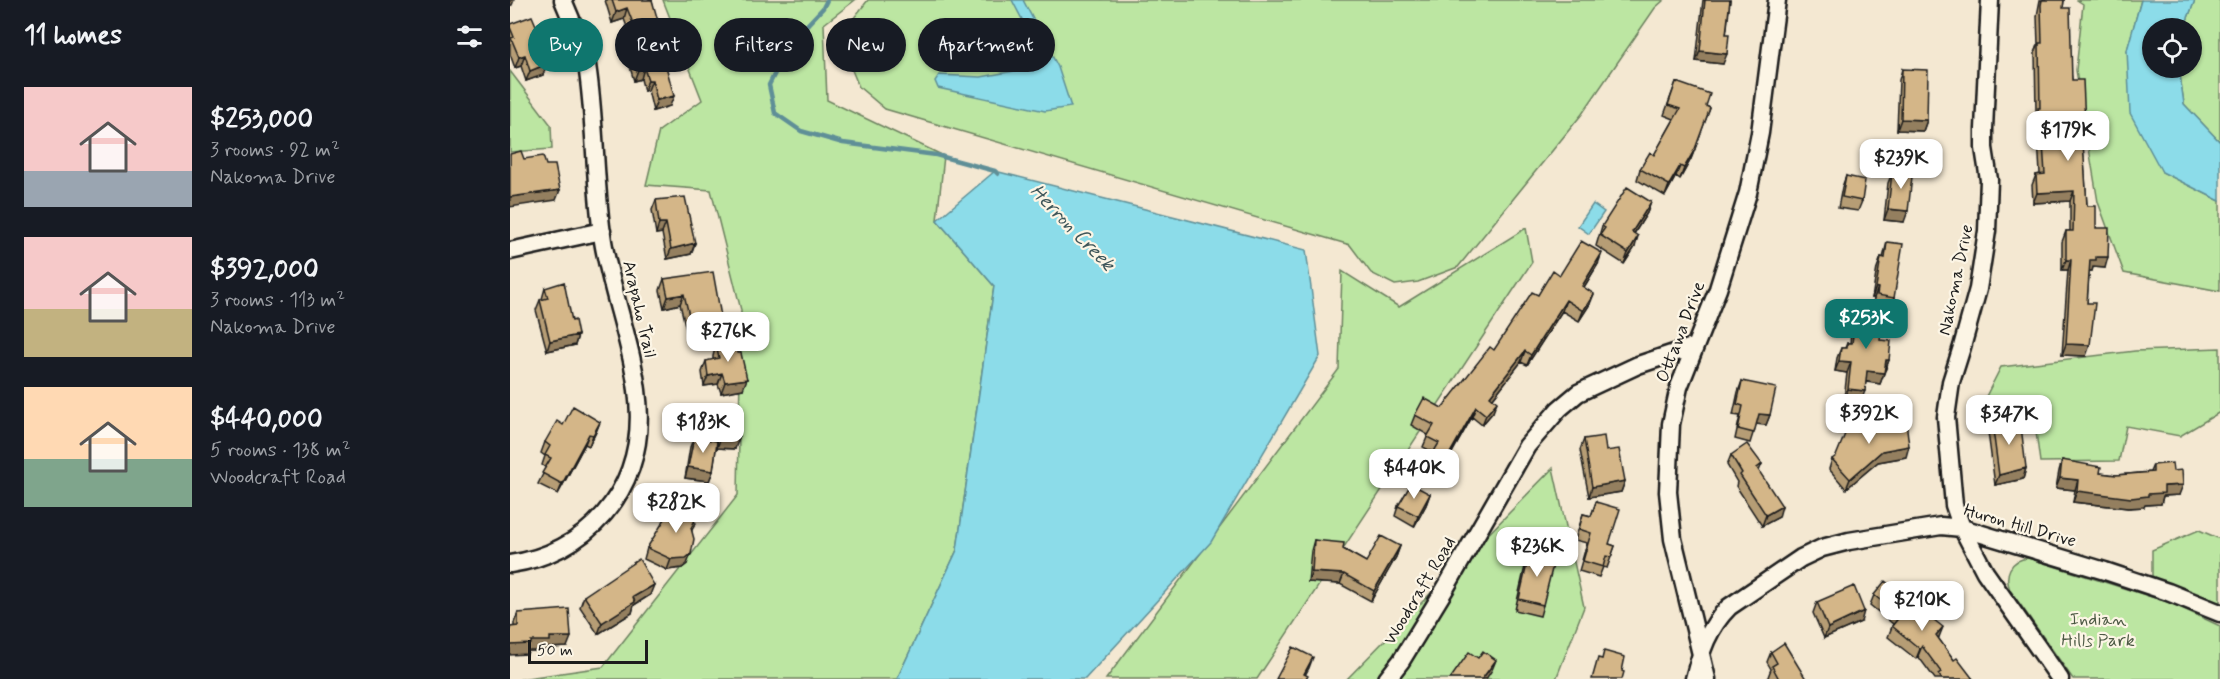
<!DOCTYPE html>
<meta charset="utf-8">
<style>
body{margin:0;font-family:Mynerve,sans-serif;background:#20242c;color:#f1f3f6;height:100vh;display:flex;flex-direction:column;font-size:22px;white-space:nowrap}
*{box-sizing:border-box;margin:0}
p{font-size:20px;color:#9ea1a6}
.icon{flex:none;width:33px;height:33px;fill:none;stroke:currentColor;stroke-width:2;stroke-linecap:round;stroke-linejoin:round}
.map{position:relative;flex:1;overflow:hidden}
.drawer{display:flex;flex-direction:column;background:#171b24;width:510px}
.drawer>*{flex:none}
.guide{position:absolute;left:18px;top:18px;width:570px;height:54px;display:flex;gap:12px}
.fabs{position:absolute;left:1632px;top:18px;display:grid;gap:12px}
.fabs a{display:grid;place-items:center;width:60px;height:60px;border-radius:50%;background:#171b24;box-shadow:0 2px 4px #0004;font-size:30px}
.scale{position:absolute;left:18px;bottom:15px;width:120px;box-sizing:border-box;padding-left:6px;border:3px solid #1c1c1c;border-top:0;font-size:16px;line-height:21px;white-space:nowrap;color:#1c1c1c;-webkit-text-stroke:4px #fcf5e5;paint-order:stroke}
.price{position:absolute;translate:-50% -51px;padding:0 14px;border-radius:12px;background:#fff;color:#222;font-size:20px;line-height:39px;filter:drop-shadow(0 2px 3px #0008)}
.price::after{content:'';position:absolute;left:50%;top:36px;width:18px;height:14px;margin-left:-9px;background:inherit;clip-path:polygon(0 0,100% 0,50% 100%)}
.price.active{background:#0f766e;color:#fff}
ul{padding:0;list-style:none}
li{display:flex;align-items:center;gap:18px;height:150px;padding:0 24px}
li span{display:grid;place-items:center;flex:none;width:168px;height:120px;border-radius:0px;color:#555}
li>.icon{margin-inline-start:auto}
span .icon{width:72px;height:72px;fill:#fffc;stroke-width:1}
li b{font-size:26px}
h2{display:flex;justify-content:space-between;align-items:center;height:72px;padding:0 24px;font-size:26px}
.pill{padding:0 21px;border-radius:27px;background:#171b24;box-shadow:0 2px 4px #0004;font-size:21px;line-height:54px}
.pill.active{background:#0f766e;color:#fff}
main{display:flex;flex:1;min-height:0}
.map>svg:first-child{display:block}
.green{fill:#bce6a2;stroke:#6c815f;stroke-width:1.5}
.water{fill:#8cdce9;stroke:#5f8f97;stroke-width:1.5}
.lines{fill:none;stroke-linecap:round;stroke-linejoin:round}
.stream{stroke:#5f8f97;stroke-width:4.5}
.minor-casing{stroke:#1c1c1c;stroke-width:21}
.minor{stroke:#fcf5e5;stroke-width:16}
.wall{fill:#b69d75;stroke:#1c1c1c;stroke-width:1.5}
.shaded-wall{fill:#947f5f;stroke:#1c1c1c;stroke-width:1.5}
.building{fill:#d4b688;stroke:#1c1c1c;stroke-width:1.5}
.labels{text-anchor:middle;dominant-baseline:central;stroke-width:4.5;stroke-linejoin:round;paint-order:stroke}
.street-label{font-size:18px;fill:#1c1c1c;stroke:#fcf5e5}
.park-label{font-size:18px;fill:#4c5944;stroke:#fcf5e5}
.water-label{font-size:20px;font-style:italic;fill:#3e565a;stroke:#fcf5e5}
</style>
<main>
<section class="drawer">
<h2>11 homes<svg class="icon" aria-label="filters" viewBox="0 0 24 24"><path d="M4 7h16M4 17h16"/><circle cx="9" cy="7" r="2"/><circle cx="15" cy="17" r="2"/></svg></h2>
<ul>
<li><span style="background:linear-gradient(#f6c9c9 70%,#9aa5b1 0)"><svg class="icon" aria-label="home" viewBox="0 0 24 24"><path d="M3 11l9-7 9 7M6 9v11h12V9"/></svg></span><div><b>$253,000</b><p>3 rooms · 92 m²</p><p>Nakoma Drive</p></div></li>
<li><span style="background:linear-gradient(#f6c9c9 60%,#c2b280 0)"><svg class="icon" aria-label="home" viewBox="0 0 24 24"><path d="M3 11l9-7 9 7M6 9v11h12V9"/></svg></span><div><b>$392,000</b><p>3 rooms · 113 m²</p><p>Nakoma Drive</p></div></li>
<li><span style="background:linear-gradient(#ffd9b3 60%,#7fa58c 0)"><svg class="icon" aria-label="home" viewBox="0 0 24 24"><path d="M3 11l9-7 9 7M6 9v11h12V9"/></svg></span><div><b>$440,000</b><p>5 rooms · 138 m²</p><p>Woodcraft Road</p></div></li>
</ul>
</section>
<div class="map">
<svg width="1710" height="679" viewBox="0 0 1710 679">
<rect width="100%" height="100%" fill="#f4e8d2"/>
<filter id="ink" filterUnits="userSpaceOnUse"><feTurbulence type="fractalNoise" baseFrequency=".0167" numOctaves="2"/><feDisplacementMap in="SourceGraphic" scale="12" xChannelSelector="R" yChannelSelector="G"/><feConvolveMatrix kernelMatrix="1 2 1 2 8 2 1 2 1" color-interpolation-filters="sRGB"/></filter>
<g filter="url(#ink)">
<!-- green -->
<path class="green" d="M153 0H345L314 24 317 100 434 156 427 220 484 286 447 550 387 679H10L93 667 228 495 231 310 201 190 136 185 149 131 192 100Z
M358 0H1154L1145 8 1072 114 948 267 908 282 885 285 861 273 840 245 375 109 349 87 337 58 343 19Z
M1567 0H1631L1617 51 1652 172 1710 201V291L1614 273 1588 202 1566 70 1573 4Z
M1685 0H1710V142L1674 104 1669 68H1682V28H1674Z
M0 71 41 125 42 149 0 152Z
M1016 228 1022 262 747 679H596L829 369 832 271 889 307Z
M1710 348V412L1670 436 1616 426 1609 461 1530 462 1526 432 1467 414 1491 367 1625 351Z
M1043 468 1074 607 1046 679H837Z
M1689 530 1710 539V611L1642 576V550Z
M1518 558 1661 603 1710 626V679H1563L1500 590C1494 574 1500 560 1518 558Z"/>
<!-- water -->
<path class="water" d="M502 0H513L548 67 561 107 535 111 428 88 425 81 429 75 471 77 521 68 529 61V52Z
M1631 0H1685L1674 28H1642V68H1669L1674 104 1710 142V201L1652 172 1620 113 1617 50Z
M485 171 796 250 810 356 701 542 575 679H387L447 550 484 286 427 220Z
M1083 204 1094 212 1079 234 1068 226Z"/>
<g class="lines">
<!-- stream -->
<path class="stream" d="M317 0 313 8 280 43 259 85 265 113 291 131 333 143 426 155 485 171 488 174"/>
<!-- minor casing -->
<g class="minor-casing">
<path id="minor" d="M1480 0 1474 129V148L1479 180 1477 231 1468 289 1452 347 1441 382 1436 417 1444 505 1452 528 1475 572 1550 679
M0 251 92 231
M0 564C36 559 70 542 94 514 165 431 108 333 93 241 84 182 86 123 77 65L71 43 53 0
M877 679 891 661 935 589 1017 446 1049 409 1068 393 1128 365 1185 346
M1184 679C1191 651 1198 628 1219 607L1291 558 1312 548 1339 541 1431 526 1452 528 1595 571 1658 592 1710 613
M1197 679 1163 539 1158 492 1161 424 1169 387 1208 289 1238 193 1250 133 1267 0"/>
</g>
<!-- minor -->
<use href="#minor" class="minor"/>
</g>
<!-- wall -->
<path class="wall" d="M95 0H142L160 106 143 111 138 90 134 91 131 79 124 81 120 67 124 57 128 56 114 19 102 23Z
M1193 0H1220L1213 64 1186 61Z
M1530 0H1554L1553 8 1562 80 1572 132 1577 206 1586 228 1595 268 1583 267 1582 271H1579L1577 303 1576 356 1552 355 1558 270H1552V242L1556 231H1560V201L1523 203 1522 185 1526 175 1530 174 1528 138H1525L1524 119 1526 112 1525 53 1528 45 1527 16Z
M0 24 26 34 33 75 16 81 11 66 5 68 0 54Z
M1392 69 1417 120 1413 131 1387 130 1389 80Z
M1166 82 1196 106 1200 108 1181 159 1170 179 1166 176 1155 196 1127 180 1130 169 1144 155 1164 119 1154 115Z
M1391 166 1394 222 1374 220 1378 183 1382 173 1388 174Z
M1336 176 1352 201 1348 211 1328 208 1332 187Z
M146 200 185 243 181 254 157 259 152 233 146 234 142 210Z
M1141 202 1137 213 1124 234 1125 247 1114 264 1086 246 1092 226Z
M1377 242 1384 298 1380 308 1363 305 1364 298H1362L1367 268 1371 257 1373 258Z
M1088 264 1074 287 1080 304 1069 321 1052 311 1017 365 1011 362 983 398V412L972 425 962 417 941 455 943 457 940 468 931 483 913 474 917 463 923 452 913 447 918 435 901 425 905 415 932 408 984 350 1028 295 1050 275Z
M154 279 212 322 208 333 178 338 170 304 154 308 150 290Z
M35 288 62 321 68 335 65 345 37 351 26 310 30 300 32 299Z
M1346 313 1370 340 1379 360 1370 384 1356 382 1351 401 1334 399 1337 373 1325 371 1327 358 1331 348H1335L1337 343H1340L1342 323Z
M206 345 233 389 211 393 208 384 194 386 192 372 196 361 203 360V356Z
M1232 381 1260 415 1256 425 1246 424 1240 443 1225 439 1230 416 1223 415 1228 392Z
M210 417 225 449 207 448V442L203 471 199 481 175 478 180 447 184 437 207 441V427Z
M90 422 86 432 79 446 75 444 48 494 28 484 36 468 32 465 35 456 31 453 35 442 53 425Z
M1482 422 1516 468 1513 479 1485 485 1478 432Z
M1074 439 1096 451 1115 481 1111 492 1079 497 1070 450Z
M1221 455 1252 464 1249 471 1269 517 1252 526 1226 486 1227 482 1217 465Z
M1396 457 1368 462 1336 489 1319 469 1322 459Z
M1552 460 1590 473 1606 475 1640 472 1643 465 1663 471 1669 495 1653 496 1651 504 1635 505 1634 507 1618 508 1563 502 1565 490 1546 488 1549 471Z
M920 494 916 505 904 527 885 516 888 506Z
M1086 502 1099 544 1105 546 1097 568 1093 567 1089 577 1069 571 1077 543 1065 540 1073 514 1081 516Z
M166 514 186 523 182 530 177 564 172 568 157 570 134 559 137 548Z
M804 540 833 549 856 562 890 546 886 557 861 601 830 584 798 582 801 551Z
M1020 551 1033 605 1030 616 1005 610 1016 562Z
M140 595 124 605 122 613 88 634 70 607 74 596Z
M1364 595 1429 637 1428 638 1444 660 1463 679H1425L1408 656 1406 659 1378 637 1383 624 1360 605Z
M1307 602 1351 622 1314 638 1303 613Z
M8 613 57 647 37 648 36 651H18L17 654 4 626V623Z
M1261 652 1296 679H1259L1258 677 1261 669 1257 662Z"/>
<!-- shaded-wall -->
<path class="shaded-wall" d="M0 0H4L2 5 0 6Z
M117 8 114 19 102 23 106 12Z
M1190 51 1217 54 1213 64 1186 61Z
M15 55 11 66 5 68 9 57Z
M37 64 33 75 16 81 20 71Z
M134 68 131 79 124 81 128 70Z
M138 80H142L138 90 134 91Z
M164 96 160 106 143 111 147 100Z
M1391 119 1417 120 1413 131 1387 130Z
M1529 128H1532L1528 138H1525Z
M1185 149 1181 159 1170 179 1174 168Z
M1170 166 1166 176 1155 196 1159 185Z
M50 190 46 200 0 207V197Z
M1564 191 1560 201 1523 203 1527 193Z
M1141 202 1137 213 1118 243 1122 232Z
M1378 209 1398 211 1394 222 1374 220Z
M149 223H156L152 233 146 234Z
M1128 236 1125 247 1114 264 1118 253Z
M185 243 181 254 157 259 161 249Z
M1092 253 1088 264 1068 297 1072 286Z
M1586 257H1598L1595 268 1583 267 1582 271H1576L1580 260Z
M1556 260H1561L1558 270H1552Z
M1366 287 1368 288 1364 298H1362Z
M174 294 170 304 154 308 158 297Z
M1084 294 1080 304 1069 321 1073 311Z
M1056 300 1052 311 1017 365 1021 355Z
M212 322 208 333 178 338 182 328Z
M68 335 65 345 37 351 40 341Z
M1556 344 1580 345 1576 356 1552 355Z
M1015 351 1011 362 976 407 980 396Z
M1376 360H1379L1375 371Z
M1329 361 1341 362 1337 373 1325 371Z
M1357 371 1374 373 1370 384 1353 381Z
M212 373 208 384 194 386 198 376Z
M237 379 233 389 211 393 215 382Z
M1338 389 1355 391 1351 401 1334 399Z
M987 402 983 412 972 425 976 415Z
M966 407 962 417 935 465 939 455Z
M1249 414 1260 415 1256 425 1245 424Z
M90 422 86 432 79 446 83 435Z
M79 434 75 444 48 494 52 484Z
M211 437 229 438 225 449 207 448Z
M1399 446 1396 457 1368 462 1336 489 1340 479 1372 451Z
M943 457 940 468 931 483 935 473Z
M178 467 203 471 199 481 175 478Z
M1516 468 1513 479 1485 485 1489 475Z
M1550 478 1568 480 1565 490 1546 488Z
M1115 481 1111 492 1079 497 1082 487Z
M1673 485 1669 495 1653 496 1651 504 1635 505 1634 507 1618 508 1563 502 1567 491Z
M920 494 916 505 904 527 908 516Z
M1272 506 1269 517 1252 526 1256 515Z
M890 546 886 557 861 601 864 591Z
M181 554 177 564 172 568 157 570 161 559Z
M802 572 834 574 830 584 798 582Z
M144 585 140 595 124 605 122 613 88 634 92 623 123 597Z
M1354 611 1351 622 1314 638 1318 628Z
M1433 627 1429 637 1422 646 1426 635Z
M40 637H61L57 647 37 648 36 651H18L17 654 0 655V645Z
M1412 646 1408 656 1406 659 1410 649Z
M803 657 799 668 793 679 794 674Z
M986 660 982 670 976 679H972Z"/>
<!-- building -->
<path class="building" d="M102 0H142L150 28 146 29 164 96 147 100 142 80H138L134 68 128 70 124 57 135 54 117 8 106 12Z
M1195 0H1220L1216 34H1219L1217 54 1190 51Z
M1532 0H1554L1553 8H1560L1562 80H1573L1575 125 1572 126 1577 206H1586V228H1599L1598 257H1586V260H1580L1577 303H1585L1580 345 1556 344 1561 260H1556V231H1563L1564 191 1527 193 1526 175 1535 174 1532 128H1529L1528 108H1530L1529 43H1532L1531 5Z
M22 16 28 30 25 31 37 64 20 71 15 55 9 57 1 38 4 37 0 27V24Z
M1392 69 1418 70 1417 120 1391 119Z
M1166 82 1200 94 1196 106 1200 108 1185 149 1174 168 1170 166 1159 185 1130 169 1140 152 1144 155 1170 109 1158 105Z
M11 151 14 159 33 156 36 165H45L50 190 0 197V154Z
M1391 166 1403 168 1398 211 1378 209 1382 173 1390 174Z
M1336 176 1355 180 1352 201 1332 197Z
M1117 187 1141 202 1122 232 1128 236 1118 253 1090 235 1095 228 1092 226Z
M175 197 185 243 161 249 156 223H149L146 200Z
M1071 241 1092 253 1072 286 1084 294 1073 311 1056 300 1021 355 1015 351 980 396 987 402 976 415 966 407 939 455 943 457 935 473 917 463 929 443 917 437 924 425 905 415 914 398 932 408 980 347 984 350 1022 292 1028 295 1043 270 1050 275Z
M1377 242 1393 244 1384 298 1367 295 1368 288 1366 287 1371 257 1375 258Z
M203 272 212 322 182 328 174 294 158 297 154 279Z
M54 282 62 321 65 320 68 335 40 341 30 300 38 298 35 288Z
M1346 313 1373 316 1370 340 1381 341 1379 360H1376L1374 373 1357 371 1355 391 1338 389 1341 362 1329 361 1331 348H1337V343H1342Z
M226 342 228 353H231L237 379 215 382 212 373 198 376 196 361 209 358 206 345Z
M1232 381 1266 388 1260 415 1249 414 1244 433 1228 429 1233 406 1227 404Z
M63 406 90 422 83 435 79 434 52 484 32 473 41 458 35 455 40 446 35 442 47 421 53 425Z
M210 417H228L229 438 211 437Z
M1510 418 1516 468 1489 475 1482 422Z
M1396 421 1399 446 1372 451 1340 479 1322 459 1326 456 1337 429 1341 431 1353 426Z
M1094 436 1096 451 1109 449 1115 481 1082 487 1074 439Z
M184 437 207 441 203 471 178 467Z
M1237 444 1252 464 1247 468 1272 506 1256 515 1230 475 1232 473 1221 455Z
M1552 460 1591 467 1590 473 1606 475 1643 472V465L1662 463 1663 471 1672 470 1673 485 1654 486V493L1638 494V496L1621 498 1567 491 1568 480 1550 478Z
M901 484 920 494 908 516 888 506Z
M1086 502 1110 509 1099 544 1105 546 1101 557 1096 556 1093 567 1073 561 1081 533 1069 529 1073 514 1081 516Z
M173 504 189 512 181 528 184 539 181 554 176 558 161 559 137 548 161 509 166 514Z
M871 536 890 546 864 591 834 574 802 572 804 540 834 543 833 549 856 562Z
M1020 551 1045 557 1033 605 1009 599Z
M129 559 144 585 123 597 125 602 92 623 74 596Z
M1375 581 1433 627 1426 635 1444 660 1447 658 1463 679H1432L1428 674 1431 672 1412 646 1410 649 1382 626 1390 616 1364 595Z
M1344 586 1354 611 1318 628 1307 602Z
M59 609 61 637H40V641H21V644L0 645V627L8 626V613Z
M1274 643 1296 679H1269L1262 666 1267 663 1261 652Z
M783 647 803 657 794 674 798 676 796 679H766Z
M973 651 986 660 972 679H940L959 652 968 658Z
M1094 651 1115 657 1112 671 1114 672 1112 679H1082L1088 658 1092 659Z"/>
</g>
<g class="labels">
<!-- street labels -->
<g class="street-label">
<text transform="translate(1446 280) rotate(-78)">Nakoma Drive</text>
<text transform="translate(129 309) rotate(77)">Arapaho Trail</text>
<text transform="translate(1171 332) rotate(-69)">Ottawa Drive</text>
<text transform="translate(1510 526) rotate(16)">Huron Hill Drive</text>
<text transform="translate(910 591) rotate(-59)">Woodcraft Road</text>
</g>
<!-- park labels -->
<g class="park-label">
<text x="1588" y="620">Indian<tspan x="1588" dy="21">Hills Park</tspan></text>
</g>
<!-- water labels -->
<g class="water-label">
<text transform="translate(562 228) rotate(46)">Herron Creek</text>
</g>
</g>
</svg>
<div class="fabs">
<a><svg class="icon" aria-label="locate" viewBox="0 0 24 24"><circle cx="12" cy="12" r="6"/><path d="M12 2v4M12 18v4M2 12h4M18 12h4"/></svg></a>
</div>
<div class="scale">50 m</div>
<b class="price" style="left:1558px;top:162px">$179K</b>
<b class="price" style="left:1391px;top:190px">$239K</b>
<b class="price active" style="left:1356px;top:350px">$253K</b>
<b class="price" style="left:218px;top:363px">$276K</b>
<b class="price" style="left:1359px;top:445px">$392K</b>
<b class="price" style="left:1499px;top:446px">$347K</b>
<b class="price" style="left:193px;top:454px">$183K</b>
<b class="price" style="left:904px;top:500px">$440K</b>
<b class="price" style="left:166px;top:534px">$282K</b>
<b class="price" style="left:1027px;top:578px">$236K</b>
<b class="price" style="left:1412px;top:632px">$210K</b>
<div class="guide">
<a class="pill active">Buy</a>
<a class="pill">Rent</a>
<a class="pill">Filters</a>
<a class="pill">New</a>
<a class="pill">Apartment</a>
</div>
</div>
</main>
